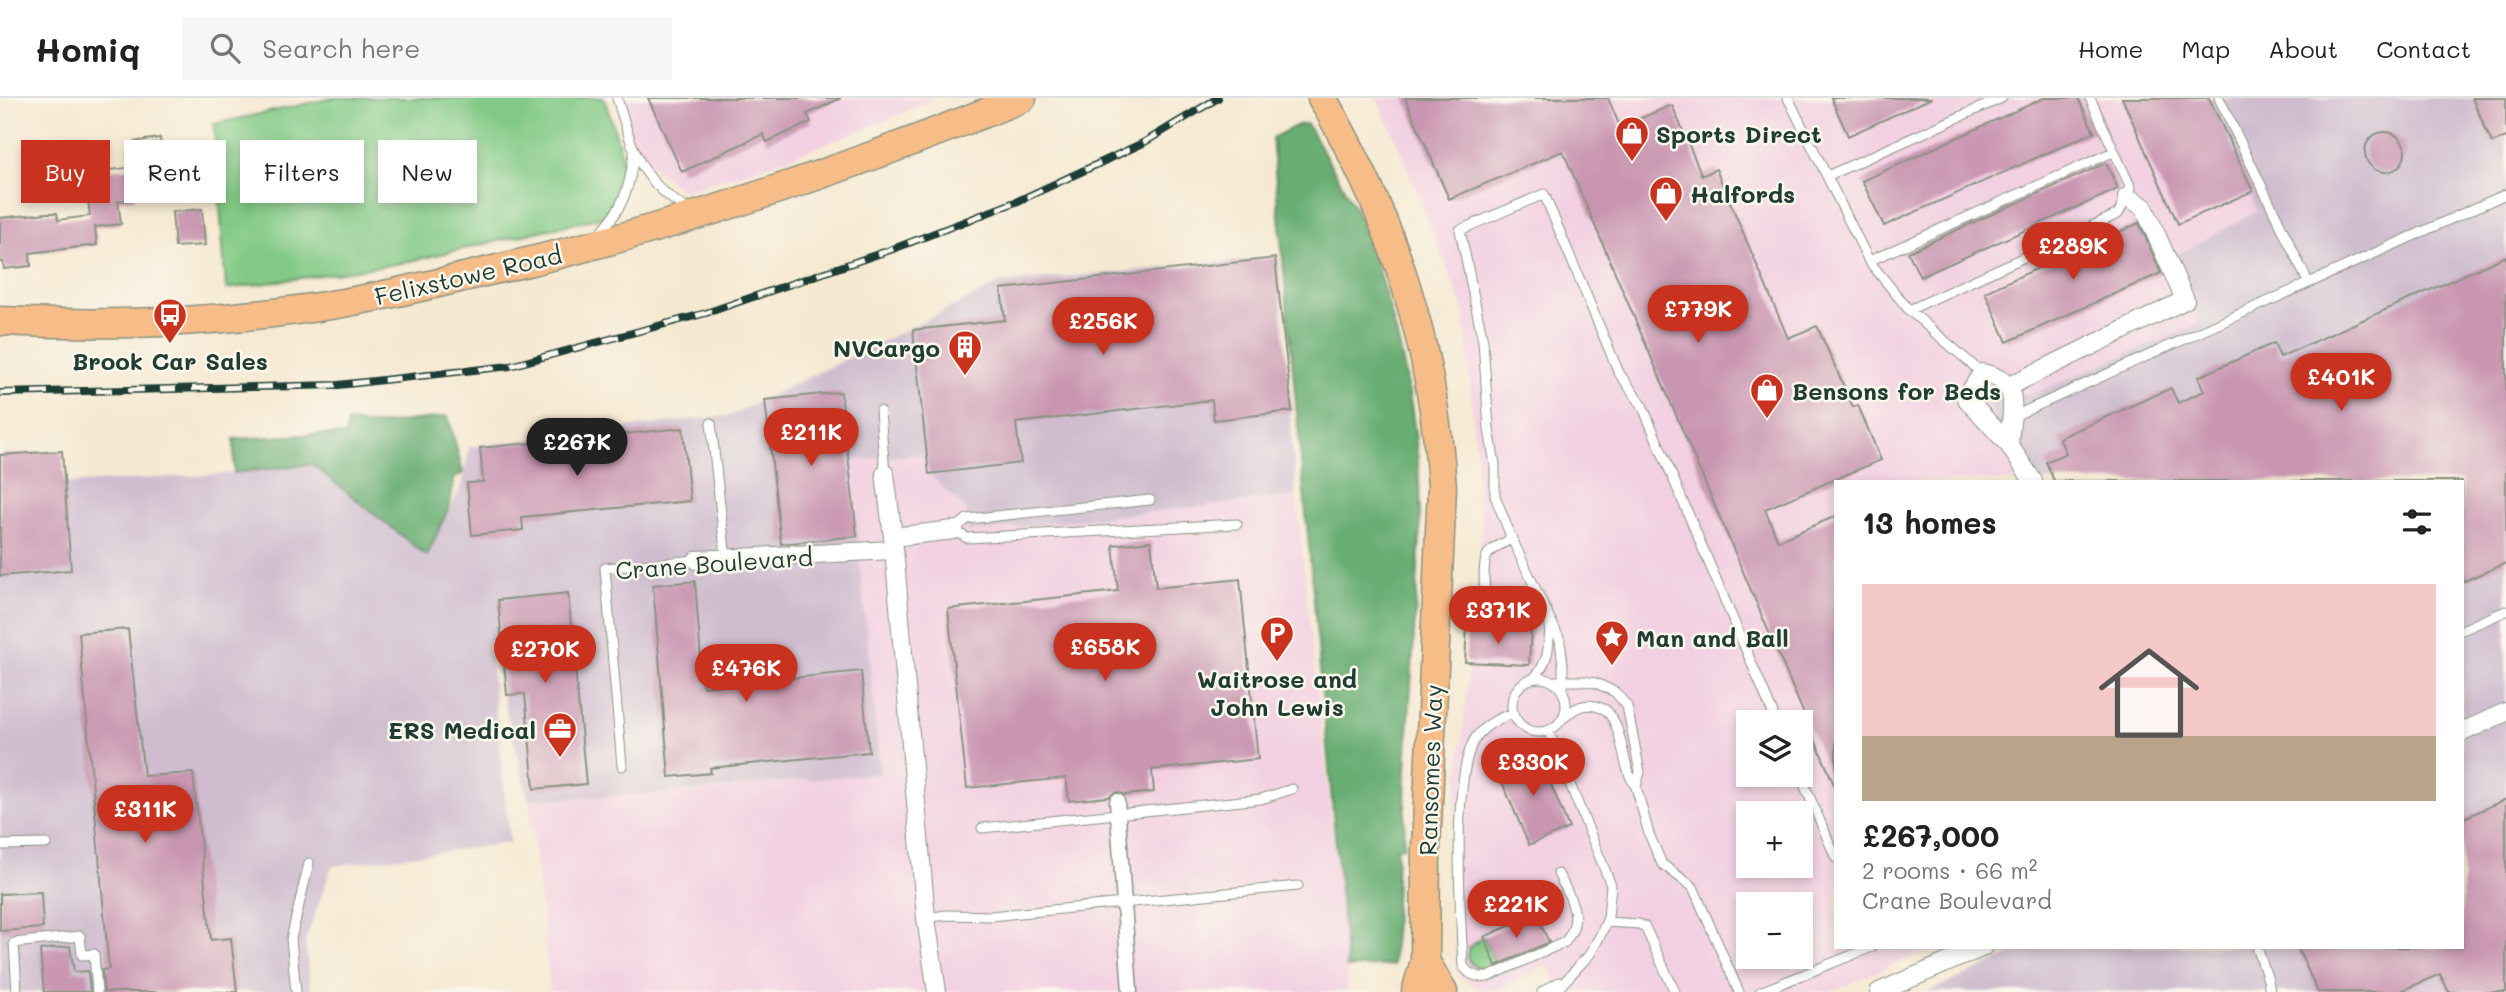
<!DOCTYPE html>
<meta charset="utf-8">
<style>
body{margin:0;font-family:Mali,sans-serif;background:#f6f6f6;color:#222;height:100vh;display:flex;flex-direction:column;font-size:26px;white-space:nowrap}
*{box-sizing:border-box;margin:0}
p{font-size:23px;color:#767676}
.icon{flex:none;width:38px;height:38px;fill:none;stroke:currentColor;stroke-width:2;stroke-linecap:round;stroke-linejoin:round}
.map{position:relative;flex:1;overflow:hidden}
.drawer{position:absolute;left:1834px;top:382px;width:630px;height:469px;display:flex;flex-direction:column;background:#fff;border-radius:0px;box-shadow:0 4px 10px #0003}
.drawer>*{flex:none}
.banner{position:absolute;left:21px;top:42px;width:665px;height:63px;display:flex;gap:14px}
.controls{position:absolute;left:1736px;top:612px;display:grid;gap:14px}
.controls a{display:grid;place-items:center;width:77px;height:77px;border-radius:0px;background:#fff;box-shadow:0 4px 10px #0003;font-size:35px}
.price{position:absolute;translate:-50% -60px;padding:0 16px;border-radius:24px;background:#c8321e;color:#fff;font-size:23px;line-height:46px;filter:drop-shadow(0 2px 4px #0008)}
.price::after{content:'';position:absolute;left:50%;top:42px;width:21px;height:16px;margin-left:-10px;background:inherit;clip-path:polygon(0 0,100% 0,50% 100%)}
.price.current{background:#222;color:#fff}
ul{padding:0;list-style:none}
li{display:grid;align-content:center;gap:14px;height:371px;padding:0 28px}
li span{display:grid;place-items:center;height:217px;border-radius:0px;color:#555}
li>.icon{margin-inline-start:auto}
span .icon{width:126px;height:126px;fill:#fffc;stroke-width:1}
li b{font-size:30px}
h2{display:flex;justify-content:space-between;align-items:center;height:84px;padding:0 28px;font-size:30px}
.pill{padding:0 24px;border-radius:0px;background:#fff;box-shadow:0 4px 10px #0003;font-size:24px;line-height:63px}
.pill.current{background:#c8321e;color:#fff}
header{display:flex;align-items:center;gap:42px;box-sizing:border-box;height:98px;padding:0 35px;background:#fff;border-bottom:2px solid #e0e0e0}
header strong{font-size:33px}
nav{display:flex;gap:38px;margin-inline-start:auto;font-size:24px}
.search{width:490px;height:63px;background:#f6f6f6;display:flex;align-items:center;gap:18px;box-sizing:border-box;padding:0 24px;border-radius:0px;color:#767676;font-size:26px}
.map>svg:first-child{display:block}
.built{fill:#f2cfe1;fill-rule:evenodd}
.industrial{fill:#cfbdcf}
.green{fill:#81c984;stroke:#50835c;stroke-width:2}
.forest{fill:#68ad72;stroke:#447553;stroke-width:2}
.building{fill:#c996b1}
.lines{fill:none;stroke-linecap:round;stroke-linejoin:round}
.service-casing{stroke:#8a9383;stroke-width:11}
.pedestrian-casing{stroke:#8a9383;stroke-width:17}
.minor-casing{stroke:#8a9383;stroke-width:20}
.primary-casing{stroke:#8a9383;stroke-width:31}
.service{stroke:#fff;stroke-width:9}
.pedestrian{stroke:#fff;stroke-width:14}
.minor{stroke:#fff;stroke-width:18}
.primary{stroke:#f7bd88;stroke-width:28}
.rail-casing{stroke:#1f3d34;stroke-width:8}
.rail{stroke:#fbf7ec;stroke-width:5;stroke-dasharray:16;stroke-linecap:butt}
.labels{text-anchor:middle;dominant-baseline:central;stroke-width:5;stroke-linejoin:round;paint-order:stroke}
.poi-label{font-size:24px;font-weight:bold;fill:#1f3d34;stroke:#fbf7ec;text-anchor:start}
.street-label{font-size:24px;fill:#1f3d34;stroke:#fbf7ec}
</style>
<header>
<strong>Homiq</strong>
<div class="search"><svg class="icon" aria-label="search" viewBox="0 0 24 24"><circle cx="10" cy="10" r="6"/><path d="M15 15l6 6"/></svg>Search here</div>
<nav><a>Home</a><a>Map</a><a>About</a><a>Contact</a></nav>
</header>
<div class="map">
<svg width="2506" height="894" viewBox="0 0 2506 894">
<rect width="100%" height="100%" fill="#fbf7ec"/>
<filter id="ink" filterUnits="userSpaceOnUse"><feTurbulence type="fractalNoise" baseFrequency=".0143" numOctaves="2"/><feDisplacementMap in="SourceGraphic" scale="14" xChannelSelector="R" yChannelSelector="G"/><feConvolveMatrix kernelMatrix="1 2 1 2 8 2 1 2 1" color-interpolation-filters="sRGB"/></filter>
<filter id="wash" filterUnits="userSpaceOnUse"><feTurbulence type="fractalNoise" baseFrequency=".00686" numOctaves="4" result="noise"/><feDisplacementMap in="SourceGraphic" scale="28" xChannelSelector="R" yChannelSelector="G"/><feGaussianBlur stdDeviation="1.57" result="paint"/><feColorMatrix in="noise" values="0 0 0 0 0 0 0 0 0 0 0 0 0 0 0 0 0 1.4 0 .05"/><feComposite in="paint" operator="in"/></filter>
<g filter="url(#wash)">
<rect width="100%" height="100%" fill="#f5e9d2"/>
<!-- built -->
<path class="built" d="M617 0H935L886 23 775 65 684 93 634 55Z
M1376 0H2205L2257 113 2173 159 2200 226 2034 295 1987 300 2024 383H1836V849H1934L1831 894H1561L1547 867 1500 891 1482 893 1461 879 1457 869 1455 838V718L1482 430 1464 212 1395 39ZM1748 625H1801V677H1748ZM1748 716H1801V768H1748ZM1748 807H1801V859H1748Z
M924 356 929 376 966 412 1255 402 1296 398 1347 870 1348 894H550L529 702 669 696 879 675 850 363Z"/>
<!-- industrial -->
<path class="industrial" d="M2205 0H2506V894H1928L2028 849H2462V383H2024L1986 300 2034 295 2199 226 2173 159 2257 113Z
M1279 159 1296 398 968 434 966 412 929 376 923 356 850 363 880 675 660 696 529 702 488 540 510 745 332 768 305 844 311 894H0V357L62 353 66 386 234 375 312 366 427 457 462 387 469 349 732 317 1001 185Z"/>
<!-- green -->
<path class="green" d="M333 0H604C612 27 627 58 622 87 620 99 609 111 601 119L402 165 226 191 214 26Z
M1484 839 1496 868C1484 873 1473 873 1467 859L1469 849Z"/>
<!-- forest -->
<path class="forest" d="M1307 26C1324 57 1344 87 1359 119 1370 143 1377 170 1385 195 1409 274 1422 354 1420 437L1406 670 1404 749 1397 750 1393 867 1347 870 1272 40 1298 27Z
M448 318 463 375 454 381 450 407 427 458 312 366 234 375V341L321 336 346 338 347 324 375 327Z"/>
<g id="blocks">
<!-- building -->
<path class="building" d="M648 0H841L807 16 811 24 767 44 763 36 682 74Z
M1405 0H1608L1620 29 1672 7 1702 78 1716 71 1788 240 1817 228 1853 309 1858 307 1881 362 1765 411 1778 443 1836 418V691L1563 53 1449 101Z
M1831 0H1932L1848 38Z
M2044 0H2078L2094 34 1884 128 1862 83Z
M2122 0H2209L2253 93 2178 126Z
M2472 0H2506V39L2492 45Z
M2365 54a20 20 0 1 1 40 0a20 20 0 1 1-40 0Z
M160 40 162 57 197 53 200 77 151 83 153 94 135 97V101L118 103 121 126 95 129 97 147 30 155 31 168 4 171 3 164H0V120L47 115H57L58 122 90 118 87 94 104 92 102 73 135 69 132 44Z
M2106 65 2118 91 1920 179 1908 154Z
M202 111 205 147 175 149 172 114Z
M2139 125 2161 175 2007 244 1985 194Z
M2506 158V465L2462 484V383H2054L2046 364 2066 355 2059 340 2171 290 2178 305 2204 293 2198 279 2274 245 2280 259Z
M1275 160 1292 313 1214 322 1212 302 1016 325 1021 365 929 376 913 232 1005 222 1001 191Z
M841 294 857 438 781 446 765 302Z
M683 330 690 403 522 419 523 432 472 437 467 385 483 384 480 350Z
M62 353 71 472 0 478V357Z
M1151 443 1156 490 1240 481 1258 661 1152 672 1154 694 1125 697 1116 694 1108 699 1069 703 1066 680 967 690 948 511 1118 493 1113 447Z
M695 483 703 589 861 573 869 654 710 670 711 675 669 679 653 487Z
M568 495 586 686 534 691 525 596 507 597 498 502Z
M1467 528 1531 531 1529 567 1465 564Z
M128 531 144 678 193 675 211 842 231 840 237 894H104L102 872 109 871 79 535Z
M1537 653 1569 730 1529 747 1496 670Z
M2506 701V894H2449L2440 876 2399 894H2318L2297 849H2462V721Z
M41 794 43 830 0 833V796Z
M1536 816 1549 844 1496 868 1484 839Z
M70 848 74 874 88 873 90 894H44L40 852Z"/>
</g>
</g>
<g filter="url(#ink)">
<use href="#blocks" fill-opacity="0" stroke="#8a9383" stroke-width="2"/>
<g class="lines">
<!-- service casing -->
<g class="service-casing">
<path id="service" d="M617 0C633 52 639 83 689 112
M1788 0 1869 163 1909 212 1982 275
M2219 0 2308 184
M1827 78 2002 0
M598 137C623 111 630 90 634 55
M1869 163 2113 54
M1909 212 2118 116 2131 90 2090 0
M880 313 885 376
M2012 319 2506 96
M711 325 726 461
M1150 402 967 421 954 432 967 440 1237 426
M1512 441C1503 445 1494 449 1488 456 1481 465 1485 506 1489 517 1507 530 1529 521 1547 513
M2462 532 2506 513
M1534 580C1549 564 1549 548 1550 526
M1512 607a27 27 0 1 1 54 0a27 27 0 1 1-54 0Z
M1552 583H1583L1596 585 1615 594 1627 608 1640 674 1636 689 1649 736 1662 766 1693 789 1739 894
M1563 594V567L1560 542 1512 441 1495 398V367L1489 331 1483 243 1460 132 1544 96 1619 275 1642 307 1777 625
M1513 615C1499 620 1486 626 1477 638 1450 672 1461 821 1463 868 1469 877 1477 880 1488 879L1565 844C1585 820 1570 799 1558 776
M1565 619C1578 606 1589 604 1606 612 1625 632 1620 666 1636 689
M1548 632 1611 787 1608 820 1601 836 1590 856 1555 894
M622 668 605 470 697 462
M1800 677 1836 760
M982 730 1261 701 1292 691
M0 747 46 746
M926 820 946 817 991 818 1298 788
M1606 824 1639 826 1645 829 1675 894
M2257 849 2268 882 2270 894
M17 894 14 845 80 838 82 857 94 856 97 894
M296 894 291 841 309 765
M1542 894 1559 884
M1760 894 1872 849"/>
</g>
<!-- pedestrian casing -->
<g class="pedestrian-casing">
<path id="pedestrian" d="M1117 703 1130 894"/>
</g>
<!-- minor casing -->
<g class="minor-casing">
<path id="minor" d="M2009 288 2185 202 2144 109 2127 99
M2009 347C2010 313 2025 283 1982 275L1966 300 2009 347 2033 383
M885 376 893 439 926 820 937 894
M893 439 954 432
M697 462 893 452
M2462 634 2506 614
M1879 894 1983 849"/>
</g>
<!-- primary casing -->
<g class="primary-casing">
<path id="primary" d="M1322 0C1394 124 1433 245 1442 389L1426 750 1425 863 1416 894
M0 223C114 229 231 224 343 205 392 196 440 185 489 173 673 131 847 71 1022 0
M1425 863 1443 894"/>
</g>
<!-- service -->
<use href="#service" class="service"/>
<!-- pedestrian -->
<use href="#pedestrian" class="pedestrian"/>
<!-- minor -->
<use href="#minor" class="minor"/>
<!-- primary -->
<use href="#primary" class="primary"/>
<!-- rail casing -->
<g class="rail-casing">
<path id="rail" d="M0 295 338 287 510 268 706 215 893 151 1018 103 1143 45 1218 0"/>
</g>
<!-- rail -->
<use href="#rail" class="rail"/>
</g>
</g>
<!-- icons -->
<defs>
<g id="shop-pin" transform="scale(1.75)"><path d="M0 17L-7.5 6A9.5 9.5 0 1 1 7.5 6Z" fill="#c8321e" stroke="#fbf7ec"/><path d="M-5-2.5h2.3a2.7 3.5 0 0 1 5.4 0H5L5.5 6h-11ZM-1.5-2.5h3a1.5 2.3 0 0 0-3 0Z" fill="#fff"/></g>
<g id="bus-pin" transform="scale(1.75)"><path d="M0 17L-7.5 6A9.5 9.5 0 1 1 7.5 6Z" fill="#c8321e" stroke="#fbf7ec"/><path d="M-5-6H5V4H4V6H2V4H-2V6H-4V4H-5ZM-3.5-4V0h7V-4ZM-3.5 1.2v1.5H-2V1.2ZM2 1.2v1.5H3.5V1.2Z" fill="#fff"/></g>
<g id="building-pin" transform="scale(1.75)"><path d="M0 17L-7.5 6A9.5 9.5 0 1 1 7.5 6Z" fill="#c8321e" stroke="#fbf7ec"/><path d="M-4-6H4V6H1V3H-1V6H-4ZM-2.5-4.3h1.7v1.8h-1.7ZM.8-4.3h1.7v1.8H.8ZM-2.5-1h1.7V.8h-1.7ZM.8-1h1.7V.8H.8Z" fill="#fff"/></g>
<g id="parking-pin" transform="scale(1.75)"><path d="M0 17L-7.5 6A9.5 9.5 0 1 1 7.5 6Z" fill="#c8321e" stroke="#fbf7ec"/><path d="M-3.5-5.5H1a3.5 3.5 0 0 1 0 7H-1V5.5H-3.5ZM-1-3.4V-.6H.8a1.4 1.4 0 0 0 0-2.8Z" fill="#fff"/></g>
<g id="sight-pin" transform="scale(1.75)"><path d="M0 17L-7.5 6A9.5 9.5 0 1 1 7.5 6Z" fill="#c8321e" stroke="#fbf7ec"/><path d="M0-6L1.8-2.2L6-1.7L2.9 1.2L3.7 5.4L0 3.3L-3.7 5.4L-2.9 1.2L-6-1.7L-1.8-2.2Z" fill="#fff"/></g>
<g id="office-pin" transform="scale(1.75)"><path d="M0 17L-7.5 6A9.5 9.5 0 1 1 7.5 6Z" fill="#c8321e" stroke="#fbf7ec"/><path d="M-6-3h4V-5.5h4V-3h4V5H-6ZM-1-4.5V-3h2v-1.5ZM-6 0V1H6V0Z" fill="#fff"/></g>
</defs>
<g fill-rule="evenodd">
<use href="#shop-pin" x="1632" y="35"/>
<use href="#shop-pin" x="1666" y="95"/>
<use href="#bus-pin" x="170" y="217"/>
<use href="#building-pin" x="965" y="249"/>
<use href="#shop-pin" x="1767" y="292"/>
<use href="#parking-pin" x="1277" y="535"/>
<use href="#sight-pin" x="1612" y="539"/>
<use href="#office-pin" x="560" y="631"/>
</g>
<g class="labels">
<!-- poi labels -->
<g class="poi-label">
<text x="1656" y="35">Sports Direct</text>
<text x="1690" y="95">Halfords</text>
<text x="940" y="249" text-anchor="end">NVCargo</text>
<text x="170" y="262" text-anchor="middle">Brook Car Sales</text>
<text x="1792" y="292">Bensons for Beds</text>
<text x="1636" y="539">Man and Ball</text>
<text x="1277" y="580" text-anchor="middle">Waitrose and<tspan x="1277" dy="28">John Lewis</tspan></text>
<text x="536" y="631" text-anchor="end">ERS Medical</text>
</g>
<!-- street labels -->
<g class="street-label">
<text transform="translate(468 177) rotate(-13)">Felixstowe Road</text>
<text transform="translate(714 465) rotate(-4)">Crane Boulevard</text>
<text transform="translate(1430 672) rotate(-88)">Ransomes Way</text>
</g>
</g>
</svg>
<div class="controls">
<a><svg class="icon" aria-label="layers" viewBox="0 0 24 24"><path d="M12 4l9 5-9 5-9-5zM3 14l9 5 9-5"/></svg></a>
<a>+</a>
<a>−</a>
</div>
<b class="price" style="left:2073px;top:184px">£289K</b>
<b class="price" style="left:1698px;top:247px">£779K</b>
<b class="price" style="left:1103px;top:259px">£256K</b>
<b class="price" style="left:2341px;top:315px">£401K</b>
<b class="price" style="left:811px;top:370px">£211K</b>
<b class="price current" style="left:577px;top:380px">£267K</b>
<b class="price" style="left:1498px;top:548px">£371K</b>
<b class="price" style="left:1105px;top:585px">£658K</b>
<b class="price" style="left:545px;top:587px">£270K</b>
<b class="price" style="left:746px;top:606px">£476K</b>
<b class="price" style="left:1533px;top:700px">£330K</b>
<b class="price" style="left:145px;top:747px">£311K</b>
<b class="price" style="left:1516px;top:842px">£221K</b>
<div class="banner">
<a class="pill current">Buy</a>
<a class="pill">Rent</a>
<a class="pill">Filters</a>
<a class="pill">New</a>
</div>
<section class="drawer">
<h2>13 homes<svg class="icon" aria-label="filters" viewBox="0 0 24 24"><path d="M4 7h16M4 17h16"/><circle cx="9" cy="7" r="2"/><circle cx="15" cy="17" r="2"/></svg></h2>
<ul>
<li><span style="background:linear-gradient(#f6c9c9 70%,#b9a48a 0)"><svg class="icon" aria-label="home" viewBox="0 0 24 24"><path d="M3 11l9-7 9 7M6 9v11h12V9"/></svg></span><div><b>£267,000</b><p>2 rooms · 66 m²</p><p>Crane Boulevard</p></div></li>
</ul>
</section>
</div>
